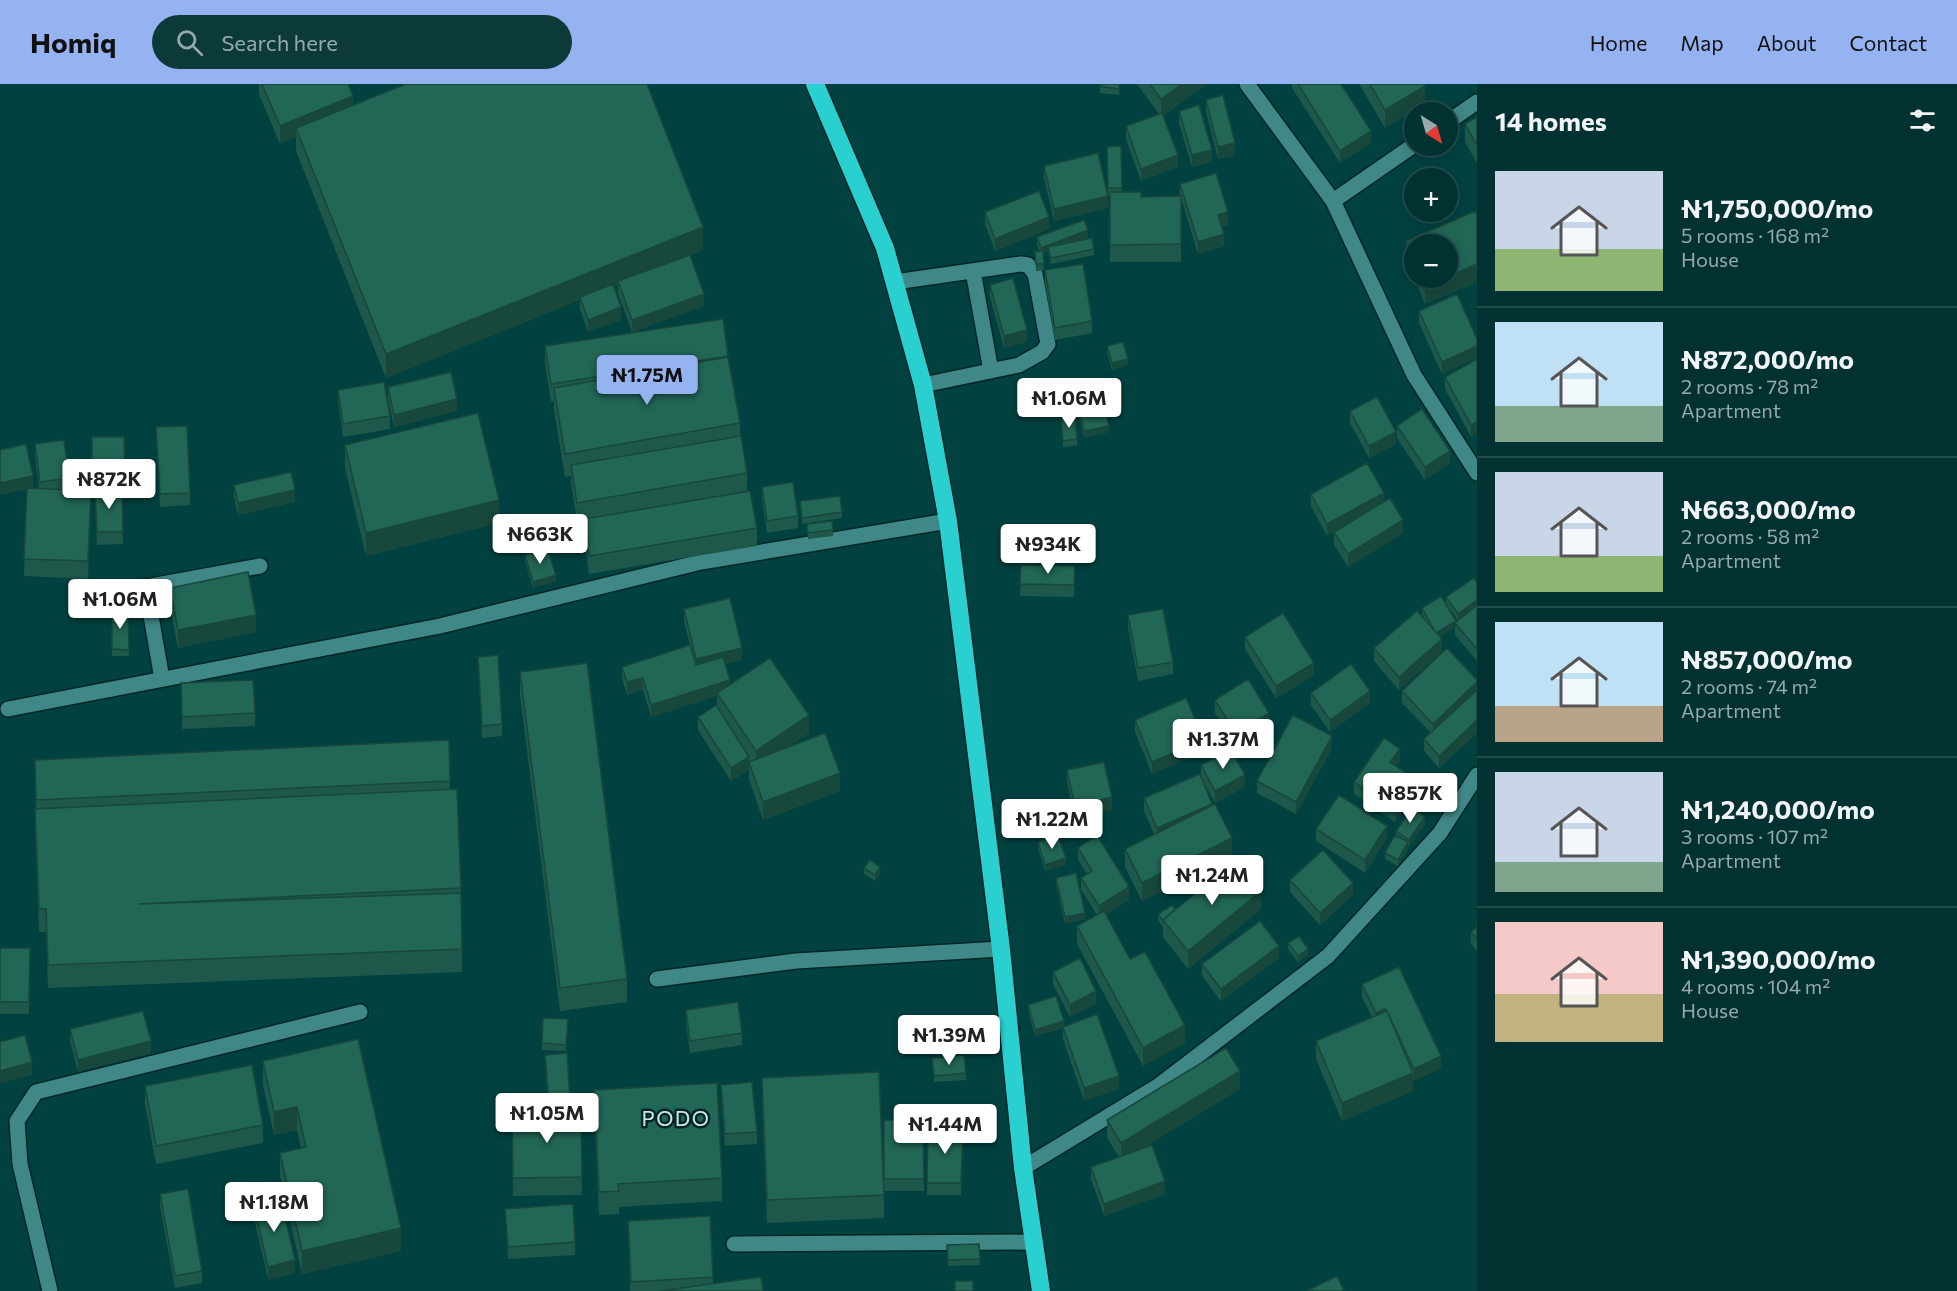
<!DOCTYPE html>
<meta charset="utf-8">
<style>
body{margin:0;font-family:Commissioner,sans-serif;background:#0b3a39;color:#f1f3f6;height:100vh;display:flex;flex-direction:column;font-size:22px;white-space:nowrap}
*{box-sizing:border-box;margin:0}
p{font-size:20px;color:#96aaab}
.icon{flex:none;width:33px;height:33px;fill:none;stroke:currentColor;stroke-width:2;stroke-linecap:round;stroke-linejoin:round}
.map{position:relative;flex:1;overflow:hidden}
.side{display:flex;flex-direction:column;background:#013231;width:480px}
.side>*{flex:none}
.needle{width:39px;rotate:143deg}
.buttons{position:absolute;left:1404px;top:18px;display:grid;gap:12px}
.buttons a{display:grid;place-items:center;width:54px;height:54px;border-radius:50%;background:#013231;box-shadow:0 3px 15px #0003,0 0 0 2px #234d4d;font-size:30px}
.price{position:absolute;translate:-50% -51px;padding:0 14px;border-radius:6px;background:#fff;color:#222;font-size:20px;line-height:39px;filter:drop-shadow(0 2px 3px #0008)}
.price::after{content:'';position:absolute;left:50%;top:36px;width:18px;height:14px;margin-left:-9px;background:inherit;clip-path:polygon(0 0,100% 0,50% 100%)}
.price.on{background:#95b2f1;color:#111}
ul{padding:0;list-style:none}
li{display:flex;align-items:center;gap:18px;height:150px;padding:0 18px}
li+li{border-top:2px solid #234d4d}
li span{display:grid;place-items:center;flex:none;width:168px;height:120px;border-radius:0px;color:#555}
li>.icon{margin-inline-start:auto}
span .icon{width:72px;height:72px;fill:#fffc;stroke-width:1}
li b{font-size:26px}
h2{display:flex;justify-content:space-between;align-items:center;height:72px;padding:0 18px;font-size:26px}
header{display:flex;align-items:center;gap:36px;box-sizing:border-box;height:84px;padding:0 30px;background:#95b2f1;color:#111}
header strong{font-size:28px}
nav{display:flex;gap:33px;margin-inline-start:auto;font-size:21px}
.search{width:420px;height:54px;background:#0b3a39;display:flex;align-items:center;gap:15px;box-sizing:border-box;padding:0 21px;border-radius:33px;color:#96aaab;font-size:22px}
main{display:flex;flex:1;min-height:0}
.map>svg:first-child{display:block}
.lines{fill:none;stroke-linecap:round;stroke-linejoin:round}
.minor-casing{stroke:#002626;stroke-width:18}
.highway-casing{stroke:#002626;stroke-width:21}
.minor{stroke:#3f8887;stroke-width:15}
.highway{stroke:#2ad0cf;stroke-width:18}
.wall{fill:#1d584a;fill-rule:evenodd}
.shaded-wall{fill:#18473c}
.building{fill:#226656;stroke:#18473c;stroke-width:1.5}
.labels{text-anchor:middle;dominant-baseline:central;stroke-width:5;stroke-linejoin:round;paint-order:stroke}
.quarter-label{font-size:21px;letter-spacing:1.5px;fill:#c7eae9;stroke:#052525}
</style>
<header>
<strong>Homiq</strong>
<div class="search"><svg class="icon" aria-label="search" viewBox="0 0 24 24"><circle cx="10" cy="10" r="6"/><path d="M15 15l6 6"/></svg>Search here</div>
<nav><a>Home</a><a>Map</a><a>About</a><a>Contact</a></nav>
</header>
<main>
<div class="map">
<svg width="1477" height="1207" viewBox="0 0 1477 1207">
<rect width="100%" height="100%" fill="#014241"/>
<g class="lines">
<!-- minor casing -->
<g class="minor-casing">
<path id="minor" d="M1247 0 1333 117 1414 291 1477 389
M1448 38 1477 18
M1333 117 1414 61
M973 187 991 287
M895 198 1021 180 1028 181 1035 190 1048 260 1042 268 1019 281 923 301
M78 513 146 503
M162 595 146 503 260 482
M8 625 440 542 701 478 948 437
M657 895 796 877 1001 865
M1023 1084 1158 1002 1328 872 1440 749 1477 691
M734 1160 1035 1158
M50 1207 20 1080 17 1037 36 1008 360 928"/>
</g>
<!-- highway casing -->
<g class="highway-casing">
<path id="highway" d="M815 0 885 164 923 301 948 437 1001 865 1023 1084 1041 1207"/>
</g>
<!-- minor -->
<use href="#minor" class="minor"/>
<!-- highway -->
<use href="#highway" class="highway"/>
</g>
<!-- wall -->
<path class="wall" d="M259 0H348L353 21 703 166 690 172 704 222 632 248 618 209V201L614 202 621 236 588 248 580 225V216L386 294 296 67V53L280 60 259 10Z
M1100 0H1120L1119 11 1100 9Z
M1137 0H1206L1163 32 1178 83 1141 97 1126 55V42L1159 30Z
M1292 0H1341L1371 59 1340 79 1292 4Z
M1359 0H1424L1425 20 1385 44Z
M1206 16 1235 71 1218 75 1206 28Z
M1179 27 1212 78 1192 83 1179 39Z
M1477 33V79L1465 58V40Z
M1121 62 1122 108 1141 113 1180 112V100L1228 141 1221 143 1224 162 1198 170 1181 114V178H1110V111H1108L1107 63Z
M1044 82 1108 124 1054 137 1044 94Z
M985 128 1049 145 995 167 985 140Z
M1477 131V198L1425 220 1406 175V157ZM1414 160 1448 194H1414Z
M1037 153H1088L1073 158 1094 165V171L1051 180 1048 167 1043 169 1044 186 1036 187 1035 168 1039 167 1037 160Z
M1045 186 1092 237V249L1055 256 1045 199Z
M990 201 1027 258 1004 264 990 213Z
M1419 227 1477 274 1442 290 1419 239Z
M545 262 728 274 740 339V352L747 389V407L659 422 757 444V462L589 490 584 453V436L577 437 571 399V392L565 393 554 327V317L551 318 545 280Z
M1107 262 1128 281 1112 286 1107 268Z
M1477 275 1471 353 1445 305V293Z
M388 303 457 327 394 343 388 315Z
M1096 304 1098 326 1109 348 1084 354 1080 337V330L1086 329 1078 330 1077 306Z
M338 306 390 332V345L343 353 338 318Z
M1350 327 1396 360 1369 374 1350 339Z
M1061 334 1077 355V361L1063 363Z
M1397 342 1450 379 1425 396 1397 354Z
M156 343 190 409V421L160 423Z
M92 353H124L125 407H122L123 460 97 461 95 408H92Z
M35 360 69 394V406L91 425 88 495 24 492 27 405 0 411V366L33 404 31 405H39L35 372Z
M345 361 499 439 366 472 345 384Z
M234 401 295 418 238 431 234 413Z
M762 403 798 432V444L767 449 762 415Z
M1311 410 1384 417 1403 449 1348 483 1334 461V448L1341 444 1327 452 1311 422Z
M800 417 842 428V434L802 440Z
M807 440 833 446V452L808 455Z
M525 471 556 497 533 504 525 477Z
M1021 481 1075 482 1074 513 1020 512Z
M1477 499V577L1455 551V543L1440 553 1442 567 1399 606 1374 577V564L1424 534 1422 530V524L1456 539 1463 532 1458 536 1446 520V513Z
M170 504 256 548 178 564 170 522Z
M684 525 742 576 725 580 730 601 809 649 789 663 840 707 763 736 749 695V686L731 697 698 646V633L717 623V612L651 633 643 606 627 611 622 595V583L690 562 684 537Z
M112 526H128L129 572H112Z
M1128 531 1173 578V590L1138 597 1128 544Z
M1245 553 1314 591 1276 614 1245 565Z
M478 573 502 640V652L482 654Z
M520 588 627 895V918L560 927 520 611Z
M1477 596V649L1439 684 1424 667V655L1431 649 1402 619V607Z
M1311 609 1370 619 1330 648 1311 621Z
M181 612 255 629V642L182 645Z
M1215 616 1269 642 1236 662 1215 629Z
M1135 636 1204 668 1152 690 1135 648Z
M449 656 450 705 461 804 462 888 48 904 46 848H39L35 748V725H36L35 676Z
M1332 664 1296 730 1257 709V697Z
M1400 677 1396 682 1416 708 1395 738 1354 710V698Z
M1201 681 1245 703 1215 719 1201 693Z
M1067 686 1112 726 1075 734 1067 698Z
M1144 714 1232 772 1142 817 1125 783V765L1154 750 1144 727Z
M1425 740 1409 762H1408V765L1398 782 1385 775V769L1396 751V747Z
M1316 745 1387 754 1365 789 1316 757Z
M1038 758 1066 781 1045 787 1038 764Z
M1078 764 1129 816 1106 830 1130 875 1185 959 1143 982 1077 860V842L1097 831 1081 806V794L1087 790 1078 776Z
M864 784 880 789 875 797 864 790Z
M1056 794 1085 835 1065 840 1056 800Z
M1290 796 1353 811 1320 841 1290 808Z
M1175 825H1261L1188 885 1163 853V843L1158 836V830Z
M1477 843V867L1471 860V848Z
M1288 859 1308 871 1298 878 1288 865Z
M0 864H30L29 930H0Z
M1279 874 1221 917 1202 892V880Z
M1053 888 1096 920 1070 933 1053 900Z
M1362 900 1441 984 1414 997 1413 994V1007L1342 1037 1316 975V957L1372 933 1362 913Z
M1028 921 1064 942 1119 1005 1084 1017 1063 955V944L1035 952 1028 927Z
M686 926 742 949V961L690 969 686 939Z
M543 934 568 935 566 967 542 966Z
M70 945 151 969 78 988 70 957Z
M358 955 401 1167 302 1190 280 1092V1069L301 1064 297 1046 274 1051 263 1001V977Z
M545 971 570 1016V1025H581L582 1111 513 1112 512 1026H548Z
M932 974 966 989V996L934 998Z
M762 994 884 1111V1134L767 1139 762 1017Z
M721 1001 757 1048V1060L725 1062 721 1013Z
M145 1002 263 1041V1059L156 1080 145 1020Z
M1240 1005 1141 1065 1165 1110 1104 1132 1091 1095V1083L1119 1073 1107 1054V1036Z
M594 1006 722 1094V1117L619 1123V1130L599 1131 594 1029Z
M943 1034 957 1044H963L961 1111H927L928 1043H942Z
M884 1036H923L924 1107H884Z
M160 1110 202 1187V1199L175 1204 160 1122Z
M254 1122 295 1189 268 1195 254 1135Z
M505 1125 575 1158V1171L508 1175Z
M710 1132 713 1200 763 1207H630L628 1137Z
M979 1160 980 1181 948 1182 947 1161Z"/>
<!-- shaded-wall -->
<path class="shaded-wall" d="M1182 0H1206L1161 33V15Z
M1425 2V20L1385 44V26Z
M353 12V30L296 44V53L280 60V42Z
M1371 47V59L1340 79V67Z
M1235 59V71L1218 75V63Z
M1212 66V78L1192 83V71Z
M1178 71V83L1141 97V85Z
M1108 112V124L1054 137V125Z
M1228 128V141L1218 144V131Z
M1049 133V145L995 167V155Z
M703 143V166L619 200 618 197V201L581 216 580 213V216L386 294V270Z
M1088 146V153L1049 167 1048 163V167L1041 170V164Z
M1224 150V162L1198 170V158Z
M1477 180V198L1425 220V202L1445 194H1448V193Z
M704 210V222L632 248V236Z
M621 223V236L588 248V236Z
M1027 246V258L1004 264V252Z
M1477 262V274L1442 290V278Z
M1128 275V281L1112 286V279Z
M457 315V327L394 343V331Z
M1477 338V350L1471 353V341Z
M1109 342V348L1084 354V347Z
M1396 348V360L1369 374V362Z
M1450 367V379L1425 396V383Z
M33 392V404L0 411V399Z
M295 406V418L238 431V419Z
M91 407V425L88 495V477Z
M1384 409V421L1327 452V440Z
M499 416V439L366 472V449Z
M1403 436V449L1348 483V470Z
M556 491V497L533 504V498Z
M1477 516V522L1458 536V530Z
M256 531V548L178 564V546Z
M1456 537V543L1436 555V549Z
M1442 555V567L1399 606V593Z
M742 564V576L696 587V575Z
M1314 579V591L1276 614V602Z
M643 594V606L627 611V598Z
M730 596V608L717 609V612L651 633V621Z
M1477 598V611L1433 652V640Z
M1370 607V619L1330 648V636Z
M1269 629V642L1236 662V650Z
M809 631V649L756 685V667Z
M1477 636V649L1439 684V672Z
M1332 652V664L1296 730V718Z
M1204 656V668L1152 690V678Z
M1400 665V677L1390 691V678Z
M749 673V686L731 697V684Z
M840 689V707L763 736V718Z
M1245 691V703L1215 719V707Z
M1416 696V708L1395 738V726Z
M1112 713V726L1075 734V722Z
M1212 720V733L1157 757V744Z
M1425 733V740L1409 762V756Z
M1387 742V754L1365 789V776Z
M1232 754V772L1142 817V799Z
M1408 758V765L1398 782V776Z
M1066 774V781L1045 787V781Z
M880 783V789L875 797V791Z
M1353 799V811L1320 841V829Z
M1129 803V816L1099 835V822Z
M1261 807V825L1188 885V867Z
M1085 829V835L1065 840V833Z
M1279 862V874L1221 917V905Z
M1308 865V871L1298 878V872Z
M1096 907V920L1070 933V921Z
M1385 925V937L1376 941V929Z
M1064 937V944L1035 952V946Z
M1185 941V959L1143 982V964Z
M151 957V969L78 988V976Z
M1441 972V984L1414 997V985Z
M32 978V991L0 999V987Z
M1240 987V1005L1121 1077V1059Z
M1413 989V1007L1342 1037V1019Z
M1119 992V1005L1084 1017V1004Z
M297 1023V1046L274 1051V1028Z
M1165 1097V1110L1104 1132V1120Z
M401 1144V1167L302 1190V1167Z
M295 1176V1189L268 1195V1183Z"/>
<!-- building -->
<path class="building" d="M262 0H348L353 12 280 42Z
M406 0H647L703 143 386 270 296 44Z
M1100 0H1119V5L1100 2Z
M1150 0H1182L1161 15Z
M1298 0H1341L1371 47 1340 67Z
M1370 0H1424L1425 2 1385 26Z
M1223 11 1235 59 1218 63 1206 16Z
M1199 21 1212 66 1192 71 1179 27Z
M1162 29 1178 71 1141 85 1126 42Z
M1477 33V61L1465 40Z
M1121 62 1122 104H1108L1107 63Z
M1098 69 1108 112 1054 125 1044 82Z
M1216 89 1228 128 1218 131 1224 150 1198 158 1180 100Z
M1039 107 1049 133 995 155 985 128Z
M1110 108H1141V113L1181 112V160L1110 161Z
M1475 127 1477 131V180L1448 193V160H1414V178L1406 157Z
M1084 136 1088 146 1041 164 1037 153Z
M1092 154 1094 165 1051 174 1048 163Z
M1043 167 1044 180H1036L1035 168Z
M690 171 704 210 632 236 618 197Z
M1083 180 1092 237 1055 244 1045 186Z
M1013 194 1027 246 1004 252 990 201Z
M1421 194H1445L1425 202Z
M613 200 621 223 588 236 580 213Z
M1457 210 1477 255V262L1442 278 1419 227Z
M723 235 728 272 551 300 545 262Z
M1123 258 1128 275 1112 279 1107 262Z
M728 273 740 339 565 370 554 304Z
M1477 275V338L1471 341 1445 293Z
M451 288 457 315 394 331 388 303Z
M384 298 390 332 343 340 338 306Z
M1096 304 1098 322 1078 324 1077 306Z
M1377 313 1396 348 1369 362 1350 327Z
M1105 325 1109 342 1084 347 1080 330Z
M1422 325 1450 367 1425 383 1397 342Z
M478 329 499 416 366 449 345 361Z
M1075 333 1077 355 1063 357 1061 334Z
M187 342 190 409 160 410 156 343Z
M741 352 747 389 577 419 571 381Z
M92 353H124L125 395 92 396Z
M64 356 69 394 40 398 35 360Z
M26 360 33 392 0 399V366Z
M1367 379 1384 409 1327 440 1311 410Z
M291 388 295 406 238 419 234 401Z
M793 398 798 432 767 437 762 403Z
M27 404 91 407 88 477 24 475Z
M122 404 123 448H97L95 406Z
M750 407 757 444 589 472 584 435Z
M840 412 842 428 802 434 800 417Z
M1390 414 1403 436 1348 470 1334 448Z
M832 437 833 446 808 449 807 440Z
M547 464 556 491 533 498 525 471Z
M1021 481 1075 482 1074 501 1020 500Z
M248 488 256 531 178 546 170 504Z
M1474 494 1477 499V516L1458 530 1446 513Z
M1441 512 1456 537 1436 549 1422 524Z
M730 514 742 564 696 575 684 525Z
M1477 521V565L1455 539Z
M1163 525 1173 578 1138 584 1128 531Z
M112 526H128L129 566 112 565Z
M1417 527 1442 555 1399 593 1374 564Z
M1283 529 1314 579 1276 602 1245 553Z
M690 561 696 581 723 573 730 596 651 621 643 594 627 598 622 583Z
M1447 564 1477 596V598L1433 640 1402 607Z
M498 571 502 640 482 642 478 573Z
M770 574 809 631 756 667 717 609Z
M587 579 627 895 560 904 520 588Z
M1351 580 1370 607 1330 636 1311 609Z
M1248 595 1269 629 1236 650 1215 616Z
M253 596 255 629 182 633 181 599Z
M1477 606V636L1439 672 1424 655Z
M1186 614 1204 656 1152 678 1135 636Z
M716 621 749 673 731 684 698 633Z
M1293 631 1332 652 1296 718 1257 697Z
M825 649 840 689 763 718 749 678Z
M1384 654 1400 665 1390 678 1416 696 1395 726 1354 698Z
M449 656 450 697 36 716 35 676Z
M1231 666 1245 691 1215 707 1201 681Z
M1104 678 1112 713 1075 722 1067 686Z
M1200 690 1212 720 1157 744 1144 714Z
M457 705 461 804 138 820 461 809 462 865 48 881 46 825H39L35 725Z
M1339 711 1387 742 1365 776 1316 745Z
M1215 720 1232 754 1142 799 1125 765Z
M1412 724 1425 733 1409 756 1396 747Z
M1097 751 1129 803 1099 822 1081 794 1092 787 1078 764Z
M1395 751 1408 758 1398 776 1385 769Z
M1058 752 1066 774 1045 781 1038 758Z
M1323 766 1353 799 1320 829 1290 796Z
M870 776 880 783 875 791 864 784Z
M1236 776 1261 807 1188 867 1163 836Z
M1076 789 1085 829 1065 833 1056 794Z
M1172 821 1175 825 1163 836V837L1158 830Z
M1104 827 1130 875 1145 868 1185 941 1143 964 1077 842Z
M1260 837 1279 862 1221 905 1202 880Z
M1477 843V855L1471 848Z
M1299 852 1308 865 1298 872 1288 859Z
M0 864H30L29 918H0Z
M1080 874 1096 907 1070 921 1053 888Z
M1399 883 1441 972 1414 985 1387 927 1385 925 1376 929 1362 900Z
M1056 912 1064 937 1035 946 1028 921Z
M738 918 742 949 690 957 686 926Z
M143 927 151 957 78 976 70 945Z
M1387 927 1413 989 1342 1019 1316 957Z
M1097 930 1119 992 1084 1004 1063 943Z
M543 934 568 935 566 961 542 959Z
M25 951 32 978 0 987V958Z
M358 955 401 1144 302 1167 280 1069 306 1063 297 1023 274 1028 263 977Z
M1226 964 1240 987 1121 1059 1107 1036Z
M567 969 570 1016 549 1018 545 971Z
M964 971 966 989 934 992 932 974Z
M252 981 263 1041 156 1062 145 1002Z
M879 988 884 1111 767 1116 762 994Z
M752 998 757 1048 725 1050 721 1001Z
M717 999 722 1094 618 1100 619 1107 599 1108 594 1006Z
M581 1025 582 1093 513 1094 512 1026Z
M943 1034H957V1043L942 1042Z
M884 1036H923L924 1095H884Z
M928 1043 963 1044 961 1099H927Z
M1152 1061 1165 1097 1104 1120 1091 1083Z
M188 1105 202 1187 175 1192 160 1110Z
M281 1116 295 1176 268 1183 254 1122Z
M573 1120 575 1158 508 1163 505 1125Z
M710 1132 713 1193 631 1198 628 1137Z
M979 1160 980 1175 948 1176 947 1161Z
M1337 1192 1344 1207H1307Z
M761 1193 763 1207H660Z
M955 1197H973V1207H955Z"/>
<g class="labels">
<!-- quarter labels -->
<g class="quarter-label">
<text x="676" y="1033">PODO</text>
</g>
</g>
</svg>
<div class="buttons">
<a><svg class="needle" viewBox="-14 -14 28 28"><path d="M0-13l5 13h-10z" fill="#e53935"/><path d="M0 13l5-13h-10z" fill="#96aaab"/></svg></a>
<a>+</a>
<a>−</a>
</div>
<b class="price on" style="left:647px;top:322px">₦1.75M</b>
<b class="price" style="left:1069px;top:345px">₦1.06M</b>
<b class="price" style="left:109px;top:426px">₦872K</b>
<b class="price" style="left:540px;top:481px">₦663K</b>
<b class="price" style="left:1048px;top:491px">₦934K</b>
<b class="price" style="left:120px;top:546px">₦1.06M</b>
<b class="price" style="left:1223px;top:686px">₦1.37M</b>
<b class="price" style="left:1410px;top:740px">₦857K</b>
<b class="price" style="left:1052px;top:766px">₦1.22M</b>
<b class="price" style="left:1212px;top:822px">₦1.24M</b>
<b class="price" style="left:949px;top:982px">₦1.39M</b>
<b class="price" style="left:547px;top:1060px">₦1.05M</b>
<b class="price" style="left:945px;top:1071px">₦1.44M</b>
<b class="price" style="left:274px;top:1149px">₦1.18M</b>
</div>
<section class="side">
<h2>14 homes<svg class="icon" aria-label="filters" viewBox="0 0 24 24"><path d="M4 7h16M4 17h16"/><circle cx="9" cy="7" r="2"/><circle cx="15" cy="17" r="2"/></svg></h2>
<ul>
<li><span style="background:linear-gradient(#c9d6e8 65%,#8fb573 0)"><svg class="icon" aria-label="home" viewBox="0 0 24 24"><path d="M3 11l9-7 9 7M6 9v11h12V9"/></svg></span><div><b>₦1,750,000/mo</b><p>5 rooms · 168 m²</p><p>House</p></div></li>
<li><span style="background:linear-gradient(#bfe0f5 70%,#7fa58c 0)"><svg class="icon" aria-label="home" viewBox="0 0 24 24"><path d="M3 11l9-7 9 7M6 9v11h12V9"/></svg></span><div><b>₦872,000/mo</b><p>2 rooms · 78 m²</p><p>Apartment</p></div></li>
<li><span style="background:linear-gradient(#c9d6e8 70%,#8fb573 0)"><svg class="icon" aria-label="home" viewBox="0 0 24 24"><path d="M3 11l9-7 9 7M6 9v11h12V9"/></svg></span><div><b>₦663,000/mo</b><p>2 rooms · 58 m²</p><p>Apartment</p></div></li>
<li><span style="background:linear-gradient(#bfe0f5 70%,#b9a48a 0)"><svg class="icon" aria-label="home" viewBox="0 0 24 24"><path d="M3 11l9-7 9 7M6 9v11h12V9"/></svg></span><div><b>₦857,000/mo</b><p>2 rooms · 74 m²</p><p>Apartment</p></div></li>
<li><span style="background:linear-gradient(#c9d6e8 75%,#7fa58c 0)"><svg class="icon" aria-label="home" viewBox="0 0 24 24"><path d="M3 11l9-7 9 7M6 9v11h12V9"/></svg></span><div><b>₦1,240,000/mo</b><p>3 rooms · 107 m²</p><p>Apartment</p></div></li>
<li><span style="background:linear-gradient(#f6c9c9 60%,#c2b280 0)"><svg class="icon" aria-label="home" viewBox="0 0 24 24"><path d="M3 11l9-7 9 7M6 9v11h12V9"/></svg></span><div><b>₦1,390,000/mo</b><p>4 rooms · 104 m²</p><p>House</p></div></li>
</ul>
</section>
</main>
